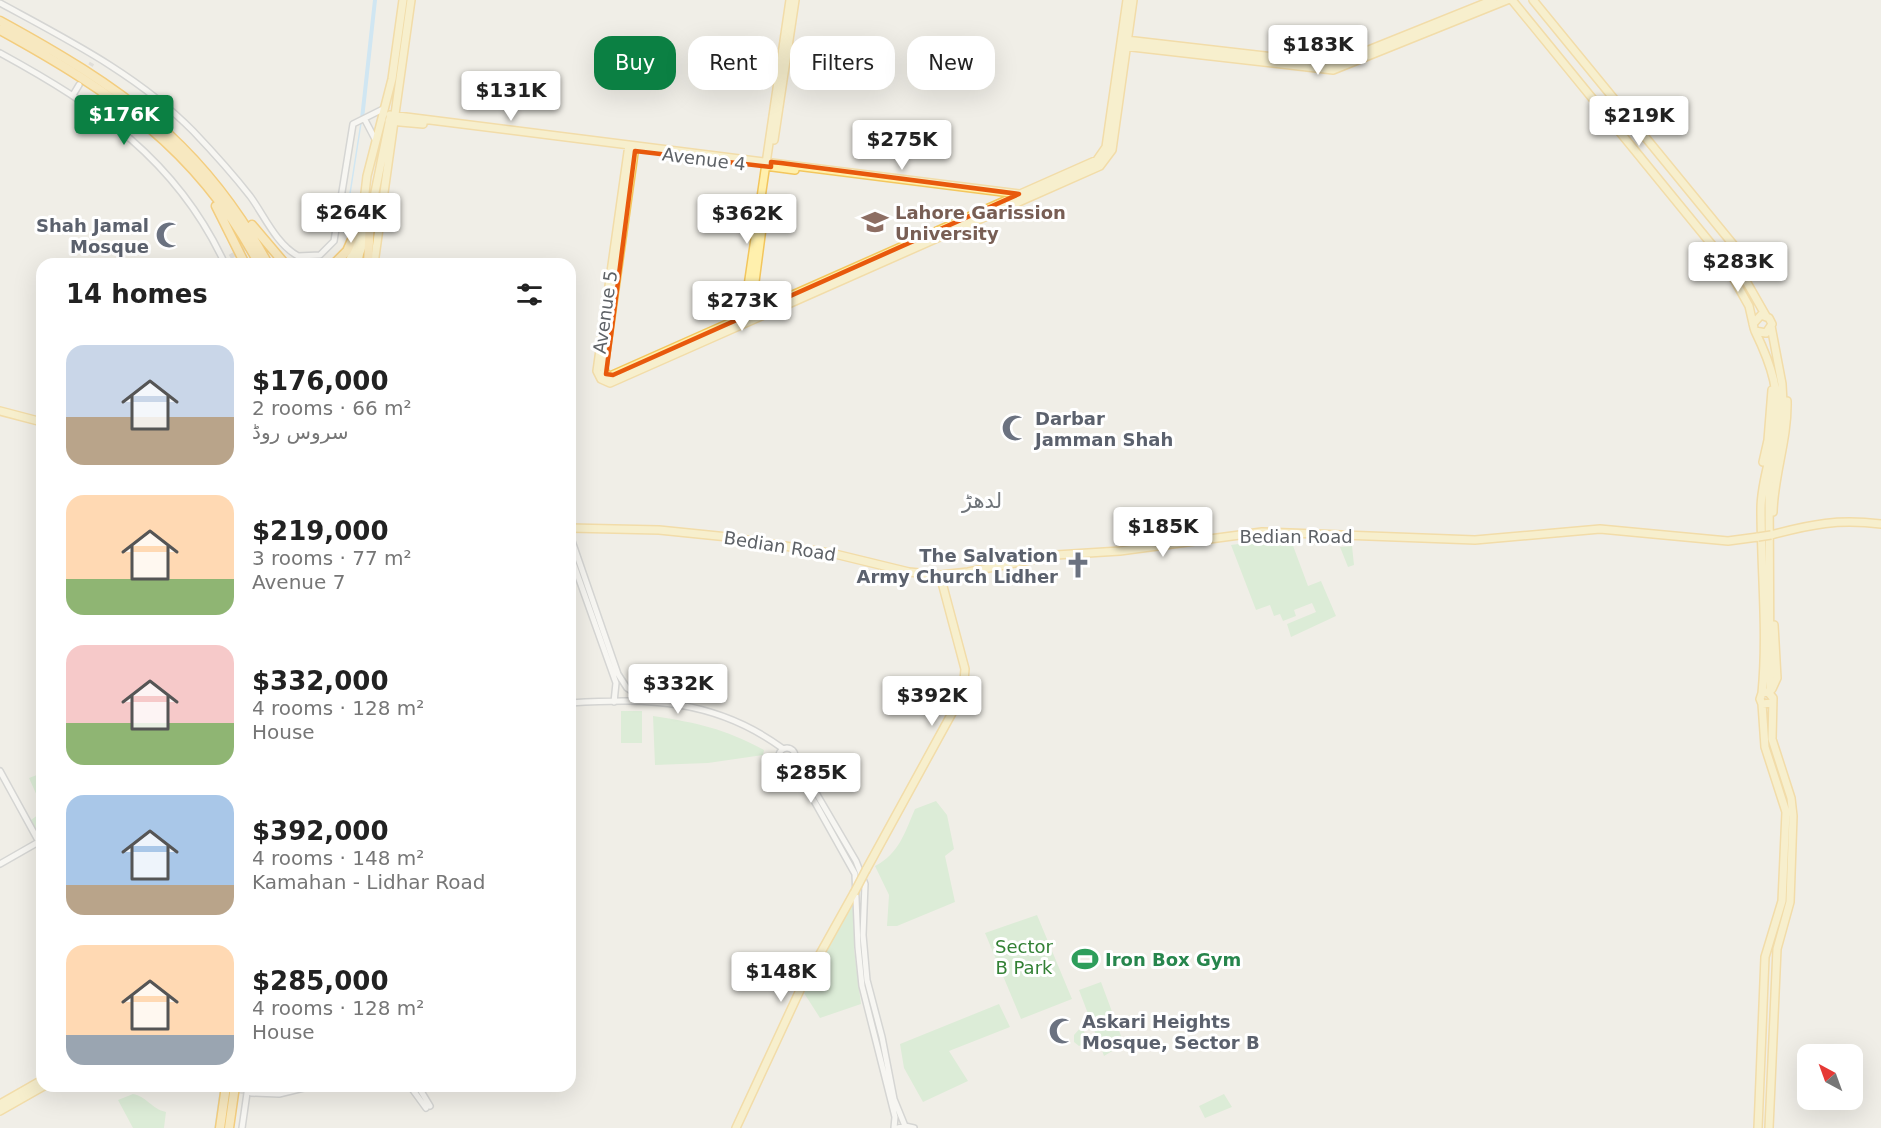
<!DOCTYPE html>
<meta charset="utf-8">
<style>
body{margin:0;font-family:"DejaVu Sans","Noto Sans Arabic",sans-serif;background:#f6f6f6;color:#222;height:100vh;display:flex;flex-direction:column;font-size:22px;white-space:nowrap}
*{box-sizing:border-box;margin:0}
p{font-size:20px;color:#767676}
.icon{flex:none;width:33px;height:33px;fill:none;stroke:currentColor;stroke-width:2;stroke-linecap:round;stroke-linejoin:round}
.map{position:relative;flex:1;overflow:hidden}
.side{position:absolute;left:36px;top:258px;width:540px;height:834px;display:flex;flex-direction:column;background:#fff;border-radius:18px;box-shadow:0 6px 24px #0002}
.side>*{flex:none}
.banner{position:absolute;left:594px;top:36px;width:570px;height:54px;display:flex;gap:12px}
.needle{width:39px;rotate:319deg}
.controls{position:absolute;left:1797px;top:1044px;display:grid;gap:12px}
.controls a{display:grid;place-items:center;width:66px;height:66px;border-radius:12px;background:#fff;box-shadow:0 6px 24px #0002;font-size:30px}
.price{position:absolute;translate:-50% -51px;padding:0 14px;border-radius:6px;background:#fff;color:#222;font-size:20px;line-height:39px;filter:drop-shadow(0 2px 3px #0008)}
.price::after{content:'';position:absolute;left:50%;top:36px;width:18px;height:14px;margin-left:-9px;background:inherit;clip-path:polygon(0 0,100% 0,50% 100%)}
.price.on{background:#0b8043;color:#fff}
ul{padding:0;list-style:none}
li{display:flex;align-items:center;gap:18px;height:150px;padding:0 30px}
li span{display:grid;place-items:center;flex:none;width:168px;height:120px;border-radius:18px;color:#555}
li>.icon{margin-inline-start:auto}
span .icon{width:72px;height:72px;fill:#fffc;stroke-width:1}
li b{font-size:26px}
h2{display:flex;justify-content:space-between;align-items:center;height:72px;padding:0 30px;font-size:26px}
.tag{padding:0 21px;border-radius:18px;background:#fff;box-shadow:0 6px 24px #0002;font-size:21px;line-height:54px}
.tag.on{background:#0b8043;color:#fff}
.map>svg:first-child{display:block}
.green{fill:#c4e8c3}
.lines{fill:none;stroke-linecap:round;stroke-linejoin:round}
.stream{stroke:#a8dbff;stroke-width:1.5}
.canal{stroke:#a8dbff;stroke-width:4}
.minor-tunnel{stroke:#cccbc7;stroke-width:5;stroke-dasharray:5 2.5;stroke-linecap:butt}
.minor-casing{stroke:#b4b7bb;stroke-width:8}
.major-casing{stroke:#f3c65d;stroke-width:10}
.highway-casing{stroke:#f7a500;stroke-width:11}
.minor{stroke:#fff;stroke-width:5}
.major{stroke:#fff0ad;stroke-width:7}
.highway{stroke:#fee090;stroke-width:8}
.major-bridge-casing{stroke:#f3c65d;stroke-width:10;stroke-linecap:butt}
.major-bridge{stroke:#fff0ad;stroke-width:7}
.marked{fill:none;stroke:#e8590c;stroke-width:4.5;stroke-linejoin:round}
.labels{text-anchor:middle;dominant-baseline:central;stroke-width:6;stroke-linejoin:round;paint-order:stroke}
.street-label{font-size:18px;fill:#5e6267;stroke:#fff}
.education-label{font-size:18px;font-weight:bold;fill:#785e54;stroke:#fff;text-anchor:start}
.worship-label{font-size:18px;font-weight:bold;fill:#5b616d;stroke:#fff;text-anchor:end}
.park-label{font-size:18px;fill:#338135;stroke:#fff}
.leisure-label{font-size:18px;font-weight:bold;fill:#27864d;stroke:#fff;text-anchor:start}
.quarter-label{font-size:21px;fill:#6f7479;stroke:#fff}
</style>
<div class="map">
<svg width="1881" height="1128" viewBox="0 0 1881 1128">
<rect width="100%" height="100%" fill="#f0eee7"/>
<!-- green -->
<path class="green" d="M1266 540 1292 543 1308 586 1321 581 1336 616 1291 637 1287 624 1316 612 1312 603 1294 610 1296 616 1283 621 1280 614 1274 616 1270 605 1256 610 1231 545Z
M1352 546 1354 565 1348 567 1340 547Z
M621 711H642V743H621Z
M653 716C698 723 723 728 764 750L763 755 708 763 655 765Z
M42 773V807L29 778Z
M936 801 947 815 954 849 945 856 955 902 897 926H887L889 895 875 866C899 854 905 832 915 809Z
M42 812V836L40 837 31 820Z
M856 896 854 949 861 1004 820 1018 804 993Z
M1037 915 1072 999 1021 1019 985 933Z
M1101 982 1124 1044 1104 1056 1079 990Z
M999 1004 1010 1027 949 1051 968 1081 923 1102 904 1068 900 1044Z
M1082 1026 1088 1042 1079 1046 1074 1042V1035Z
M133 1094C146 1096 152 1109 166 1112L164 1128H133L118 1100Z
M1224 1094 1232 1107 1205 1118 1199 1106Z"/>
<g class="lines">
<!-- stream -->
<path class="stream" d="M344 232 361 123
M215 1128 221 1086"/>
<!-- canal -->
<path class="canal" d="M362 119 375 0"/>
<!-- minor-tunnel -->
<path class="minor-tunnel" d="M79 85 92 63
M230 257 249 245
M217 1086 249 1093"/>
<!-- minor casing -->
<g class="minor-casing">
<path id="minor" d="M0 3C68 40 138 75 193 131 213 152 232 173 250 196 264 215 276 244 298 256L320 255 334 241 353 124 385 108
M0 53C97 106 177 160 225 264
M73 95 79 85
M365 120 376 141
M570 535 618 674 627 688 643 699
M570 554 616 683 614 702
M570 703C649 698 715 699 782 748
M779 756a8 8 0 1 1 16 0a8 8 0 1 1-16 0Z
M795 757 856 861 865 884 863 935 867 980 882 1037 894 1099 905 1126
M789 764 799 774 855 874 858 947 862 986 895 1117 894 1128
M0 771 39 842
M0 864 42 840
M410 1086 426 1108
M418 1086 430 1106
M252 1088 292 1086
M251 1093 279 1094 312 1086
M242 1128 248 1086
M898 1128 905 1126 914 1128"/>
</g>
<!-- major casing -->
<g class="major-casing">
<path id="major" d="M1512 0 1721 256 1749 306 1754 328 1755 331 1766 333 1772 324 1769 318 1761 315 1753 324
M1533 0 1736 248 1742 274 1766 316
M1126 40 1334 64 1493 0
M1123 46 1333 70 1507 0
M390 115 1019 194
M389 121 423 124
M774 140 795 0
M629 145 597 371 601 379 610 383 1100 166 1112 150 1133 0
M635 146 604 367 605 373 610 376 1097 160 1106 147 1127 0
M675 156 724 161
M765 166 795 170
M348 264 360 235 367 176 392 79 403 0
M356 264 367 232 390 118
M374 264 411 0
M760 314 753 297 762 228
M756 317 747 293 790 0
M1755 331C1771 364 1782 395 1775 432 1771 458 1761 482 1761 509 1761 571 1768 632 1762 693
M0 411 42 422
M1763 462 1768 440 1772 390
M1773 512C1774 474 1788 439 1787 401
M570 528 659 530 728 537 835 554 909 572 940 575 968 572 1056 555 1120 551 1262 532 1475 540 1600 529 1728 541 1758 537
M1771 535C1812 524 1838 519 1881 524
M1772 689 1777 678 1774 625
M1770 693 1769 482 1780 437 1783 403 1782 384 1771 326
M866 870 963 693 965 669 940 575
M0 1104 42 1080
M0 1111 44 1086
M736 1128 801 988 854 893
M1758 1128 1765 957 1782 901 1786 812 1765 747 1762 704
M1769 1128 1777 949 1790 902 1793 816 1791 798 1772 739 1773 698 1768 692 1762 693 1760 699 1762 704 1772 703"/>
</g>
<!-- highway casing -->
<g class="highway-casing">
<path id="highway" d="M0 21C119 86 202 142 268 264
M0 30C111 91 198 149 259 264
M216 206 245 264
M252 225 285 264
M334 264 347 251 359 224
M368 264 370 220
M220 1128 226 1086
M229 1128 235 1086"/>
</g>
<!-- minor -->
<use href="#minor" class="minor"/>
<!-- major -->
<use href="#major" class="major"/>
<!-- highway -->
<use href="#highway" class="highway"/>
<!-- major-bridge casing -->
<g class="major-bridge-casing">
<path id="major-bridge" d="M1758 537 1771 535
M854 893 866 870"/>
</g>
<!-- major-bridge -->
<use href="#major-bridge" class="major-bridge"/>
</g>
<!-- marked area -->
<path d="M0 0H1881V1128H0ZM635 151 771 167V162L781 163 1019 194 613 375 606 374Z" fill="#f0eee7" fill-opacity=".55" fill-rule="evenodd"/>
<path class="marked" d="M635 151 771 167V162L781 163 1019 194 613 375 606 374Z"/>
<!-- icons -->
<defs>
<g id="university-bare" transform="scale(2.07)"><path d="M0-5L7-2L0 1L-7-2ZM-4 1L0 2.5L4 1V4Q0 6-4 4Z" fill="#8d6e63" stroke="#fff" stroke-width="2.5" paint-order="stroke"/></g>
<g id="mosque-bare" transform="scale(2.07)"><path d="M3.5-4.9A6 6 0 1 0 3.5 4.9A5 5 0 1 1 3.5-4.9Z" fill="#6b7280" stroke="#fff" stroke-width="2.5" paint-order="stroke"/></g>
<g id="church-bare" transform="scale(2.07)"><path d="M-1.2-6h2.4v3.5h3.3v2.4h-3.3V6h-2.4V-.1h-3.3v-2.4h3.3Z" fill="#6b7280" stroke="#fff" stroke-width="2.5" paint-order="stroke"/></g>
<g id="stadium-bare" transform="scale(2.07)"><path d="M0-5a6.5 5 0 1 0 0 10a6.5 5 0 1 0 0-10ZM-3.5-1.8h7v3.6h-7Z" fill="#2e9e5b" stroke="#fff" stroke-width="2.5" paint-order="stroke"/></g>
</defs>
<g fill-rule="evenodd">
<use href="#university-bare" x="875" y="222"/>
<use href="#mosque-bare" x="169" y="235"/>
<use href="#mosque-bare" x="1015" y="428"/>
<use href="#church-bare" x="1078" y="565"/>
<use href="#stadium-bare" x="1085" y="959"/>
<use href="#mosque-bare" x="1062" y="1031"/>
</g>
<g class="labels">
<!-- street labels -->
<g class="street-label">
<text transform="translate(704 159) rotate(7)">Avenue 4</text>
<text transform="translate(605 312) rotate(-82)">Avenue 5</text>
<text x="1296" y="536">Bedian Road</text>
<text transform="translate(780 546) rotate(9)">Bedian Road</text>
</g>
<!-- education labels -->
<g class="education-label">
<text x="895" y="212">Lahore Garission<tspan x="895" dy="21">University</tspan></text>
</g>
<!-- worship labels -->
<g class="worship-label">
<text x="149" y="225">Shah Jamal<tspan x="149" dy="21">Mosque</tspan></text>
<text x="1035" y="418" text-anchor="start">Darbar<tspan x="1035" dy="21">Jamman Shah</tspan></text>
<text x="1058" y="555">The Salvation<tspan x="1058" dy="21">Army Church Lidher</tspan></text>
<text x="1082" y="1021" text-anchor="start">Askari Heights<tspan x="1082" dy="21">Mosque, Sector B</tspan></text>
</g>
<!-- park labels -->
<g class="park-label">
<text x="1024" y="946">Sector<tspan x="1024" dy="21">B Park</tspan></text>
</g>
<!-- leisure labels -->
<g class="leisure-label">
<text x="1105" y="959">Iron Box Gym</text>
</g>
<!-- quarter labels -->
<g class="quarter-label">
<text x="982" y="501">لدھڑ</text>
</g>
</g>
</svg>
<div class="controls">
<a><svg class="needle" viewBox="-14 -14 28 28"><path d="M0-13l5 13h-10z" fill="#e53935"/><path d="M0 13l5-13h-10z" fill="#767676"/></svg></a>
</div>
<b class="price" style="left:1318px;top:76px">$183K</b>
<b class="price" style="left:511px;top:122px">$131K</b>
<b class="price on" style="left:124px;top:146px">$176K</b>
<b class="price" style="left:1639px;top:147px">$219K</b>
<b class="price" style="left:902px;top:171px">$275K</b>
<b class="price" style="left:351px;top:244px">$264K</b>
<b class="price" style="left:747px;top:245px">$362K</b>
<b class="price" style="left:1738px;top:293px">$283K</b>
<b class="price" style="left:742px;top:332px">$273K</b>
<b class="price" style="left:1163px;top:558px">$185K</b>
<b class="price" style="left:678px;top:715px">$332K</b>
<b class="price" style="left:932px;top:727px">$392K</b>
<b class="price" style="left:811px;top:804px">$285K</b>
<b class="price" style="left:781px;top:1003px">$148K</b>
<div class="banner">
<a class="tag on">Buy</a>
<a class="tag">Rent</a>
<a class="tag">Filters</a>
<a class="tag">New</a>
</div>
<section class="side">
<h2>14 homes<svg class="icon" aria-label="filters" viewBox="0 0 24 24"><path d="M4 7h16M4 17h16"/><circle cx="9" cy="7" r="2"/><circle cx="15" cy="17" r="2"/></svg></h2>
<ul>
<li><span style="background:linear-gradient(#c9d6e8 60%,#b9a48a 0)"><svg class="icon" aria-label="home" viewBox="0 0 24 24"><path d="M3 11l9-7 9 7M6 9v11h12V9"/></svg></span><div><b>$176,000</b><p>2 rooms · 66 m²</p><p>سروس روڈ</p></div></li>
<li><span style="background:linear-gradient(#ffd9b3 70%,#8fb573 0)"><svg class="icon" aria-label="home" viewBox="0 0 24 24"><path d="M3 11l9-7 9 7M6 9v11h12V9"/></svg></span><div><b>$219,000</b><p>3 rooms · 77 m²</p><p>Avenue 7</p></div></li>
<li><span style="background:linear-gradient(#f6c9c9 65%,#8fb573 0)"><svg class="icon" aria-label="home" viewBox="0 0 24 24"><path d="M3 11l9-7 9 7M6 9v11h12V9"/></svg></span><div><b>$332,000</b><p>4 rooms · 128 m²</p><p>House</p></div></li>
<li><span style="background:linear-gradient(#a9c7e8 75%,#b9a48a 0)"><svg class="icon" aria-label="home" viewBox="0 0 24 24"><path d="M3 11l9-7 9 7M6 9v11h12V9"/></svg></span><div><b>$392,000</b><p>4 rooms · 148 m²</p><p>Kamahan - Lidhar Road</p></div></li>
<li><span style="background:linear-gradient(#ffd9b3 75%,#9aa5b1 0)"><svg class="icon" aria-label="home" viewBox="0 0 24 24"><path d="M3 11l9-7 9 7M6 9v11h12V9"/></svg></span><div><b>$285,000</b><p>4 rooms · 128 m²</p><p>House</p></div></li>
</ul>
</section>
</div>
